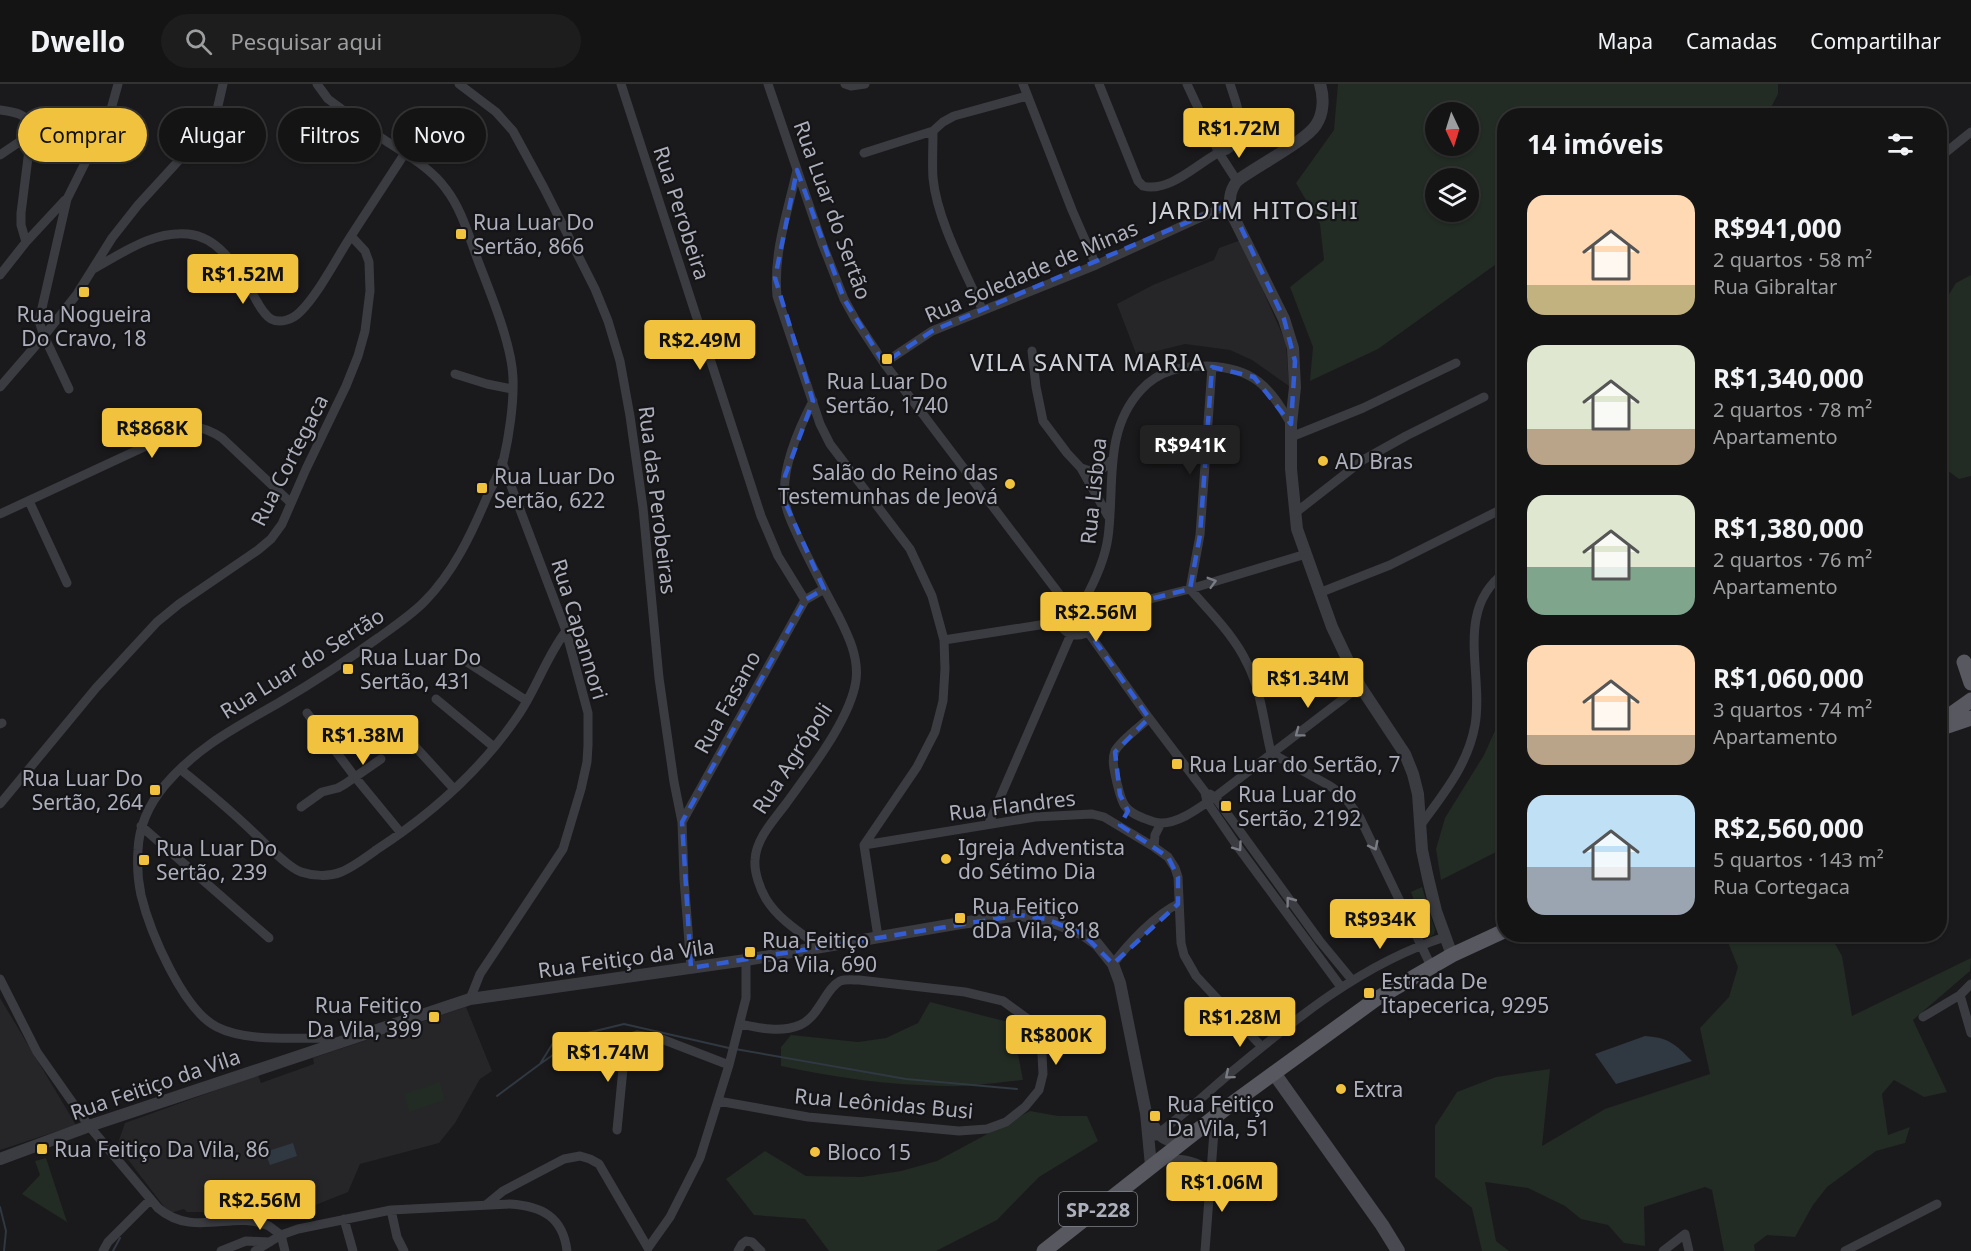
<!DOCTYPE html>
<html lang="pt">
<meta charset="utf-8">
<style>
body{margin:0;font-family:"Noto Sans",sans-serif;background:#1d1d1e;color:#f1f3f6;height:100vh;display:flex;flex-direction:column;font-size:22px;white-space:nowrap}
*{box-sizing:border-box;margin:0}
p{font-size:20px;color:#9d9ea0}
.icon{flex:none;width:33px;height:33px;fill:none;stroke:currentColor;stroke-width:2;stroke-linecap:round;stroke-linejoin:round}
.map{position:relative;flex:1;overflow:hidden}
.panel{position:absolute;left:1497px;top:24px;width:450px;height:834px;display:flex;flex-direction:column;background:#141415;border-radius:24px;box-shadow:0 2px 4px #0004,0 0 0 2px #333334}
.panel>*{flex:none}
.banner{position:absolute;left:18px;top:24px;width:570px;height:54px;display:flex;gap:12px}
.needle{width:39px;rotate:176deg}
.fabs{position:absolute;left:1425px;top:18px;display:grid;gap:12px}
.fabs a{display:grid;place-items:center;width:54px;height:54px;border-radius:50%;background:#141415;box-shadow:0 2px 4px #0004,0 0 0 2px #333334;font-size:30px}
.price{position:absolute;translate:-50% -51px;padding:0 14px;border-radius:6px;background:#f1c23d;color:#111;font-size:20px;line-height:39px;filter:drop-shadow(0 2px 3px #0008)}
.price::after{content:'';position:absolute;left:50%;top:36px;width:18px;height:14px;margin-left:-9px;background:inherit;clip-path:polygon(0 0,100% 0,50% 100%)}
.price.on{background:#222;color:#fff}
ul{padding:0;list-style:none}
li{display:flex;align-items:center;gap:18px;height:150px;padding:0 30px}
li span{display:grid;place-items:center;flex:none;width:168px;height:120px;border-radius:18px;color:#555}
li>.icon{margin-inline-start:auto}
span .icon{width:72px;height:72px;fill:#fffc;stroke-width:1}
li b{font-size:26px}
h2{display:flex;justify-content:space-between;align-items:center;height:72px;padding:0 30px;font-size:26px}
.tag{padding:0 21px;border-radius:27px;background:#141415;box-shadow:0 2px 4px #0004,0 0 0 2px #333334;font-size:21px;line-height:54px}
.tag.on{background:#f1c23d;color:#111}
header{display:flex;align-items:center;gap:36px;box-sizing:border-box;height:84px;padding:0 30px;background:#141415;border-bottom:2px solid #333334}
header strong{font-size:28px}
nav{display:flex;gap:33px;margin-inline-start:auto;font-size:21px}
.search{width:420px;height:54px;background:#1d1d1e;display:flex;align-items:center;gap:15px;box-sizing:border-box;padding:0 21px;border-radius:33px;color:#9d9ea0;font-size:22px}
.map>svg:first-child{display:block}
.built{fill:#262629}
.green{fill:#222b24;fill-rule:evenodd}
.water{fill:#303841}
.lines{fill:none;stroke-linecap:round;stroke-linejoin:round}
.stream{stroke:#303841;stroke-width:2}
.minor{stroke:#3b3c41;stroke-width:9}
.tertiary{stroke:#3b3c41;stroke-width:12}
.secondary{stroke:#494a51;stroke-width:14}
.primary{stroke:#575860;stroke-width:15}
.oneway{stroke:#7a7c85}
.marked{fill:none;stroke:#335dd4;stroke-width:4.5;stroke-dasharray:12 8;stroke-linejoin:round}
.poi-dot{fill:#f1c23d;stroke:#151517;stroke-width:2}
.labels{text-anchor:middle;dominant-baseline:central;stroke-width:4.5;stroke-linejoin:round;paint-order:stroke}
.shield{fill:#151517;stroke:#7f828a;stroke-width:1.5}
.shield-label{font-size:20px;font-weight:bold;fill:#adb0bc}
.street-label{font-size:21px;fill:#adb0bc;stroke:#151517}
.poi-label{font-size:21px;fill:#adb0bc;stroke:#151517;text-anchor:start}
.quarter-label{font-size:24px;letter-spacing:1.5px;fill:#ced0d8;stroke:#151517}
</style>
<header>
<strong>Dwello</strong>
<div class="search"><svg class="icon" aria-label="search" viewBox="0 0 24 24"><circle cx="10" cy="10" r="6"/><path d="M15 15l6 6"/></svg>Pesquisar aqui</div>
<nav><a>Mapa</a><a>Camadas</a><a>Compartilhar</a></nav>
</header>
<div class="map">
<svg width="1971" height="1167" viewBox="0 0 1971 1167">
<rect width="100%" height="100%" fill="#1a1a1c"/>
<!-- built -->
<path class="built" d="M1241 156 1286 259 1289 302 1252 276 1230 266 1185 260 1137 272 1117 220 1153 201 1214 176 1219 164Z
M0 914 76 1041 0 1066Z
M466 923 492 987 480 995 455 1039 439 1059 360 1080 348 1108 313 1122 263 1131 229 1128H187L184 1125 170 1129 165 1124 120 1065 118 1059 125 1039 258 991 261 999 314 980 313 974Z"/>
<!-- green -->
<path class="green" d="M1338 0H1778V10L1767 31 1504 32V177L1495 181 1378 265 1310 297 1313 263 1290 203 1324 176 1320 140 1296 99 1334 46ZM1436 28H1468V62H1436ZM1436 94H1468V128H1436Z
M1971 191V392L1959 395 1940 381V222L1941 223 1956 199Z
M1504 593V764L1441 796 1436 765 1445 734 1484 671 1499 638 1496 596Z
M1422 803 1435 846 1434 850 1430 853 1425 847 1411 808Z
M1725 851H1830L1842 872 1852 932 1971 874 1970 887 1913 936 1947 1008 1924 1013 1894 996 1882 1010 1888 1051 1910 1043 1905 1059 1876 1067 1827 1103 1813 1121 1795 1153 1767 1151 1754 1161 1755 1167H1724L1712 1106 1705 1103 1644 1123 1645 1162 1624 1159 1608 1141 1581 1135 1565 1122 1528 1104 1485 1098 1496 1157 1509 1167H1482L1472 1124 1435 1093V1042L1457 1008 1496 993 1550 985 1542 1062 1605 1025 1710 990 1700 944 1729 913 1738 883Z
M930 918 1012 939 1023 996C998 998 971 1003 945 1002 890 1001 836 994 781 982V963L791 951 858 958 886 954 918 939Z
M440 998 445 1016 409 1028 404 1010Z
M1030 1027 1058 1032H1087L1098 1057 1039 1093 997 1136 936 1167H829L805 1135 754 1131 726 1095 765 1067 806 1092 862 1093 901 1087 937 1077Z
M46 1074 67 1138 22 1110 40 1091 35 1077Z"/>
<!-- water -->
<path class="water" d="M1645 952C1670 954 1675 960 1692 977L1616 1000 1595 970Z
M293 1059 297 1072 270 1081 265 1068Z"/>
<g class="lines">
<!-- stream -->
<path class="stream" d="M735 965 906 995 1017 1005
M540 980 583 950 624 940 729 964
M497 1012 540 980 558 951
M0 1123 6 1147 4 1167
M113 1167 120 1154"/>
<!-- minor -->
<path class="minor" d="M317 0 328 15C347 29 366 43 386 57 407 71 431 84 446 105 463 127 470 157 480 182 492 213 512 262 513 294 514 319 509 353 503 378 499 390 492 402 487 413 471 451 453 489 424 518 410 532 393 543 378 554 346 577 314 598 280 618 237 643 198 662 165 701 150 719 139 742 138 766 137 780 138 797 141 811 150 848 183 926 217 943 244 957 289 954 320 954L324 956 330 962
M459 0 496 28 513 47 544 104 595 205 608 237 620 277 630 332 643 424 659 594 674 698 682 738 684 795 691 884
M621 0 761 432 778 472 805 516 824 505
M768 0 822 159 844 215 855 235 884 279 1066 519
M845 0 851 2 865 0
M1023 0 1072 126 1096 181
M1099 0 1138 97 1143 102C1169 109 1197 80 1218 69 1221 67 1225 67 1227 66 1233 63 1236 56 1238 50 1243 34 1235 16 1230 0
M1187 0 1219 69 1237 97
M0 26C14 28 25 29 32 42L21 129V141L26 158
M933 47C933 63 932 79 933 94 937 136 965 187 982 225
M864 69 933 47 943 38 954 32 1027 12
M0 71 31 50
M1940 73 1971 48
M797 86C788 127 773 169 777 212L820 340 830 360 910 465 932 512 944 556 945 585 943 617 935 648 917 683 864 761
M95 184C124 168 153 147 188 150 221 153 239 188 255 214 259 221 263 230 271 235 281 240 293 235 300 228 319 209 336 175 351 152
M0 191 26 158 65 116
M1032 267 1036 303 1043 337 1067 369 1081 384 1108 432
M884 279 932 247 1096 181 1230 120
M1212 283 1200 451 1190 505C1210 528 1234 551 1247 579 1261 606 1264 640 1271 669L1330 702 1344 712 1360 734 1431 882
M455 290 487 300 512 305
M0 303 44 252 77 210 112 154 138 121 204 49 217 26 223 0
M69 305 44 252 39 237 67 115 110 29 118 0
M813 317C799 344 781 386 785 416 786 427 791 437 795 446 808 475 823 503 838 531 848 551 859 573 856 596 851 635 808 689 785 721 773 737 756 755 755 776 754 788 760 805 766 815 779 836 801 849 820 863
M1291 353 1363 324 1456 279
M1081 384C1096 390 1104 387 1113 374
M29 417 67 499
M1295 429 1363 376 1406 352 1484 313
M0 430 172 350C194 341 202 341 222 354L291 419
M1319 509 1390 481 1504 424
M1059 533a18 18 0 1 1 36 0a18 18 0 1 1-36 0Z
M1084 517C1095 497 1105 476 1108 453 1115 402 1103 347 1141 306 1159 286 1182 282 1207 282 1254 284 1269 302 1291 340
M1094 529 1190 505 1306 470
M1088 548 1149 634 1205 708 1207 718 1235 759 1341 903
M944 556 1059 538
M467 578 527 617
M436 615 494 663
M307 629 355 693 401 749
M1149 634C1140 643 1121 656 1115 667 1111 677 1115 689 1117 699 1122 719 1123 726 1143 734 1148 736 1155 739 1161 739 1180 739 1200 723 1215 713L1360 602
M0 640 2 639
M401 647 454 705
M180 685C205 705 229 725 252 747 264 758 287 783 301 788 313 792 329 793 341 788 353 783 365 774 376 766 430 731 480 687 517 633 536 606 546 573 566 547
M1210 710 1215 713 1319 856 1352 896
M0 720 96 604 157 538 179 520 258 466 271 455 282 440 306 385 346 302 358 272 365 247 370 207 369 178 365 167 351 152 405 69
M301 723 322 708 338 704 345 700 381 675
M682 738 805 516
M989 739 1071 550
M141 742 269 854
M1420 742C1443 710 1468 681 1475 641 1484 589 1454 527 1504 489
M1154 763 1155 751 1161 739
M878 853 864 761 1035 733 1092 730 1104 733 1154 763 1168 773 1175 784 1178 793 1181 859 1184 871 1196 892 1262 963
M1113 880C1128 860 1156 830 1178 820
M0 895 37 968 89 1042 158 1124C194 1155 234 1125 269 1142 273 1145 277 1148 281 1151
M1960 911 1971 949
M470 915 480 890 563 765 581 705 587 678 588 661V629L566 547 502 378
M1923 933 1960 911 1971 900
M562 982 576 969 637 951 659 954 729 981
M718 1017 808 1033 959 1047 987 1045 1006 1038 1025 1023 1039 1006 1043 990 1042 971 1032 938 1003 917 965 908 859 896C853 896 846 895 840 897 825 905 819 933 800 941 781 949 759 944 740 940
M617 1046 626 954
M1155 1052C1181 1033 1205 1011 1229 990 1295 935 1363 879 1445 853
M1163 1074C1182 1075 1197 1076 1211 1088
M486 1121 503 1107 564 1075 580 1072 590 1075 599 1080 648 1164
M391 1126 397 1153 404 1167
M344 1135 353 1167
M281 1151 285 1167
M648 1164 670 1133 700 1074 729 981 746 914V876
M103 1167 108 1158 150 1116
M221 1167 246 1157 270 1158
M255 1167 281 1151 298 1145 391 1126 510 1120C542 1122 563 1133 567 1167
M738 1167 742 1160 746 1157 752 1158 761 1167
M1205 1167 1215 1034
M1663 1167 1685 1150 1689 1167
M1845 1167 1937 1120"/>
<!-- tertiary -->
<path class="tertiary" d="M1320 0C1324 13 1324 29 1316 41 1306 57 1255 83 1237 97 1228 109 1229 118 1233 132L1284 235 1293 264 1295 303 1291 340V385L1297 445 1332 543 1360 602 1405 670 1413 690 1418 710 1422 766 1428 794 1436 827 1452 871
M1148 1032C1158 1051 1160 1055 1181 1060
M0 1075 89 1042 470 915 746 876 961 839 1020 831 1046 835 1083 850 1097 860 1113 880 1120 899 1146 1029 1151 1082"/>
<!-- secondary -->
<path class="secondary" d="M1274 989 1382 1141 1398 1167"/>
<!-- primary -->
<path class="primary" d="M1964 578 1971 599
M1940 638 1971 616
M1942 644 1971 634
M1044 1167 1226 1024 1376 915 1452 871 1504 847"/>
</g>
<!-- one-way arrows -->
<defs><path id="oneway-chevron" d="M-2-3.5L2.5 0L-2 3.5" fill="none" stroke-width="1.6" stroke-linecap="round" stroke-linejoin="round" transform="scale(1.5)"/></defs>
<g class="oneway">
<use href="#oneway-chevron" transform="translate(1212 498) rotate(-16)"/>
<use href="#oneway-chevron" transform="translate(1299 649) rotate(143)"/>
<use href="#oneway-chevron" transform="translate(1374 762) rotate(63)"/>
<use href="#oneway-chevron" transform="translate(1238 763) rotate(54)"/>
<use href="#oneway-chevron" transform="translate(1290 817) rotate(-127)"/>
<use href="#oneway-chevron" transform="translate(1229 991) rotate(140)"/>
</g>
<!-- marked area -->
<path class="marked" d="M797 86 844 215 884 279 932 247 1230 120 1284 235 1295 277 1291 340 1254 293 1212 283 1200 451 1190 505 1098 528 1090 550 1149 634 1115 668 1120 711 1128 727 1120 741 1168 773 1178 793V820L1113 880 1083 850 1046 835 1020 831 691 884 682 738 805 516 824 505 784 416 785 392 813 317 775 194Z"/>
<!-- markers -->
<g class="poi-dot">
<rect x="455" y="144" width="12" height="12" rx="3"/>
<rect x="78" y="202" width="12" height="12" rx="3"/>
<rect x="881" y="269" width="12" height="12" rx="3"/>
<circle cx="1323" cy="377" r="6"/>
<circle cx="1010" cy="400" r="6"/>
<rect x="476" y="398" width="12" height="12" rx="3"/>
<rect x="342" y="579" width="12" height="12" rx="3"/>
<rect x="1171" y="674" width="12" height="12" rx="3"/>
<rect x="149" y="700" width="12" height="12" rx="3"/>
<rect x="1220" y="716" width="12" height="12" rx="3"/>
<circle cx="946" cy="775" r="6"/>
<rect x="138" y="770" width="12" height="12" rx="3"/>
<rect x="954" y="828" width="12" height="12" rx="3"/>
<rect x="744" y="862" width="12" height="12" rx="3"/>
<rect x="1363" y="903" width="12" height="12" rx="3"/>
<rect x="428" y="927" width="12" height="12" rx="3"/>
<circle cx="1341" cy="1005" r="6"/>
<rect x="1149" y="1026" width="12" height="12" rx="3"/>
<rect x="36" y="1059" width="12" height="12" rx="3"/>
<circle cx="815" cy="1068" r="6"/>
</g>
<g class="labels">
<!-- shield labels -->
<rect class="shield" x="1059" y="1108" width="78" height="34" rx="4.5"/>
<g class="shield-label">
<text x="1098" y="1125">SP-228</text>
</g>
<!-- street labels -->
<g class="street-label">
<text transform="translate(833 126) rotate(70)">Rua Luar do Sertão</text>
<text transform="translate(682 129) rotate(72)">Rua Perobeira</text>
<text transform="translate(1031 187) rotate(-23)">Rua Soledade de Minas</text>
<text transform="translate(289 376) rotate(-63)">Rua Cortegaca</text>
<text transform="translate(1093 407) rotate(-84)">Rua Lisboa</text>
<text transform="translate(658 416) rotate(83)">Rua das Perobeiras</text>
<text transform="translate(580 545) rotate(73)">Rua Capannori</text>
<text transform="translate(302 579) rotate(-32)">Rua Luar do Sertão</text>
<text transform="translate(727 618) rotate(-61)">Rua Fasano</text>
<text transform="translate(792 674) rotate(-57)">Rua Agrópoli</text>
<text transform="translate(1012 721) rotate(-7)">Rua Flandres</text>
<text transform="translate(626 874) rotate(-8)">Rua Feitiço da Vila</text>
<text transform="translate(155 1000) rotate(-19)">Rua Feitiço da Vila</text>
<text transform="translate(884 1019) rotate(5)">Rua Leônidas Busi</text>
</g>
<!-- poi labels -->
<g class="poi-label">
<text x="473" y="138">Rua Luar Do<tspan x="473" dy="24">Sertão, 866</tspan></text>
<text x="84" y="230" text-anchor="middle">Rua Nogueira<tspan x="84" dy="24">Do Cravo, 18</tspan></text>
<text x="887" y="297" text-anchor="middle">Rua Luar Do<tspan x="887" dy="24">Sertão, 1740</tspan></text>
<text x="1335" y="377">AD Bras</text>
<text x="998" y="388" text-anchor="end">Salão do Reino das<tspan x="998" dy="24">Testemunhas de Jeová</tspan></text>
<text x="494" y="392">Rua Luar Do<tspan x="494" dy="24">Sertão, 622</tspan></text>
<text x="360" y="573">Rua Luar Do<tspan x="360" dy="24">Sertão, 431</tspan></text>
<text x="1189" y="680">Rua Luar do Sertão, 7</text>
<text x="143" y="694" text-anchor="end">Rua Luar Do<tspan x="143" dy="24">Sertão, 264</tspan></text>
<text x="1238" y="710">Rua Luar do<tspan x="1238" dy="24">Sertão, 2192</tspan></text>
<text x="958" y="763">Igreja Adventista<tspan x="958" dy="24">do Sétimo Dia</tspan></text>
<text x="156" y="764">Rua Luar Do<tspan x="156" dy="24">Sertão, 239</tspan></text>
<text x="972" y="822">Rua Feitiço<tspan x="972" dy="24">dDa Vila, 818</tspan></text>
<text x="762" y="856">Rua Feitiço<tspan x="762" dy="24">Da Vila, 690</tspan></text>
<text x="1381" y="897">Estrada De<tspan x="1381" dy="24">Itapecerica, 9295</tspan></text>
<text x="422" y="921" text-anchor="end">Rua Feitiço<tspan x="422" dy="24">Da Vila, 399</tspan></text>
<text x="1353" y="1005">Extra</text>
<text x="1167" y="1020">Rua Feitiço<tspan x="1167" dy="24">Da Vila, 51</tspan></text>
<text x="54" y="1065">Rua Feitiço Da Vila, 86</text>
<text x="827" y="1068">Bloco 15</text>
</g>
<!-- quarter labels -->
<g class="quarter-label">
<text x="1255" y="125">JARDIM HITOSHI</text>
<text x="1088" y="277">VILA SANTA MARIA</text>
</g>
</g>
</svg>
<div class="fabs">
<a><svg class="needle" viewBox="-14 -14 28 28"><path d="M0-13l5 13h-10z" fill="#e53935"/><path d="M0 13l5-13h-10z" fill="#9d9ea0"/></svg></a>
<a><svg class="icon" aria-label="layers" viewBox="0 0 24 24"><path d="M12 4l9 5-9 5-9-5zM3 14l9 5 9-5"/></svg></a>
</div>
<b class="price" style="left:1239px;top:75px">R$1.72M</b>
<b class="price" style="left:243px;top:221px">R$1.52M</b>
<b class="price" style="left:700px;top:287px">R$2.49M</b>
<b class="price" style="left:152px;top:375px">R$868K</b>
<b class="price on" style="left:1190px;top:392px">R$941K</b>
<b class="price" style="left:1096px;top:559px">R$2.56M</b>
<b class="price" style="left:1308px;top:625px">R$1.34M</b>
<b class="price" style="left:363px;top:682px">R$1.38M</b>
<b class="price" style="left:1380px;top:866px">R$934K</b>
<b class="price" style="left:1240px;top:964px">R$1.28M</b>
<b class="price" style="left:1056px;top:982px">R$800K</b>
<b class="price" style="left:608px;top:999px">R$1.74M</b>
<b class="price" style="left:1222px;top:1129px">R$1.06M</b>
<b class="price" style="left:260px;top:1147px">R$2.56M</b>
<div class="banner">
<a class="tag on">Comprar</a>
<a class="tag">Alugar</a>
<a class="tag">Filtros</a>
<a class="tag">Novo</a>
</div>
<section class="panel">
<h2>14 imóveis<svg class="icon" aria-label="filters" viewBox="0 0 24 24"><path d="M4 7h16M4 17h16"/><circle cx="9" cy="7" r="2"/><circle cx="15" cy="17" r="2"/></svg></h2>
<ul>
<li><span style="background:linear-gradient(#ffd9b3 75%,#c2b280 0)"><svg class="icon" aria-label="home" viewBox="0 0 24 24"><path d="M3 11l9-7 9 7M6 9v11h12V9"/></svg></span><div><b>R$941,000</b><p>2 quartos · 58 m²</p><p>Rua Gibraltar</p></div></li>
<li><span style="background:linear-gradient(#dfe7d0 70%,#b9a48a 0)"><svg class="icon" aria-label="home" viewBox="0 0 24 24"><path d="M3 11l9-7 9 7M6 9v11h12V9"/></svg></span><div><b>R$1,340,000</b><p>2 quartos · 78 m²</p><p>Apartamento</p></div></li>
<li><span style="background:linear-gradient(#dfe7d0 60%,#7fa58c 0)"><svg class="icon" aria-label="home" viewBox="0 0 24 24"><path d="M3 11l9-7 9 7M6 9v11h12V9"/></svg></span><div><b>R$1,380,000</b><p>2 quartos · 76 m²</p><p>Apartamento</p></div></li>
<li><span style="background:linear-gradient(#ffd9b3 75%,#b9a48a 0)"><svg class="icon" aria-label="home" viewBox="0 0 24 24"><path d="M3 11l9-7 9 7M6 9v11h12V9"/></svg></span><div><b>R$1,060,000</b><p>3 quartos · 74 m²</p><p>Apartamento</p></div></li>
<li><span style="background:linear-gradient(#bfe0f5 60%,#9aa5b1 0)"><svg class="icon" aria-label="home" viewBox="0 0 24 24"><path d="M3 11l9-7 9 7M6 9v11h12V9"/></svg></span><div><b>R$2,560,000</b><p>5 quartos · 143 m²</p><p>Rua Cortegaca</p></div></li>
</ul>
</section>
</div>
